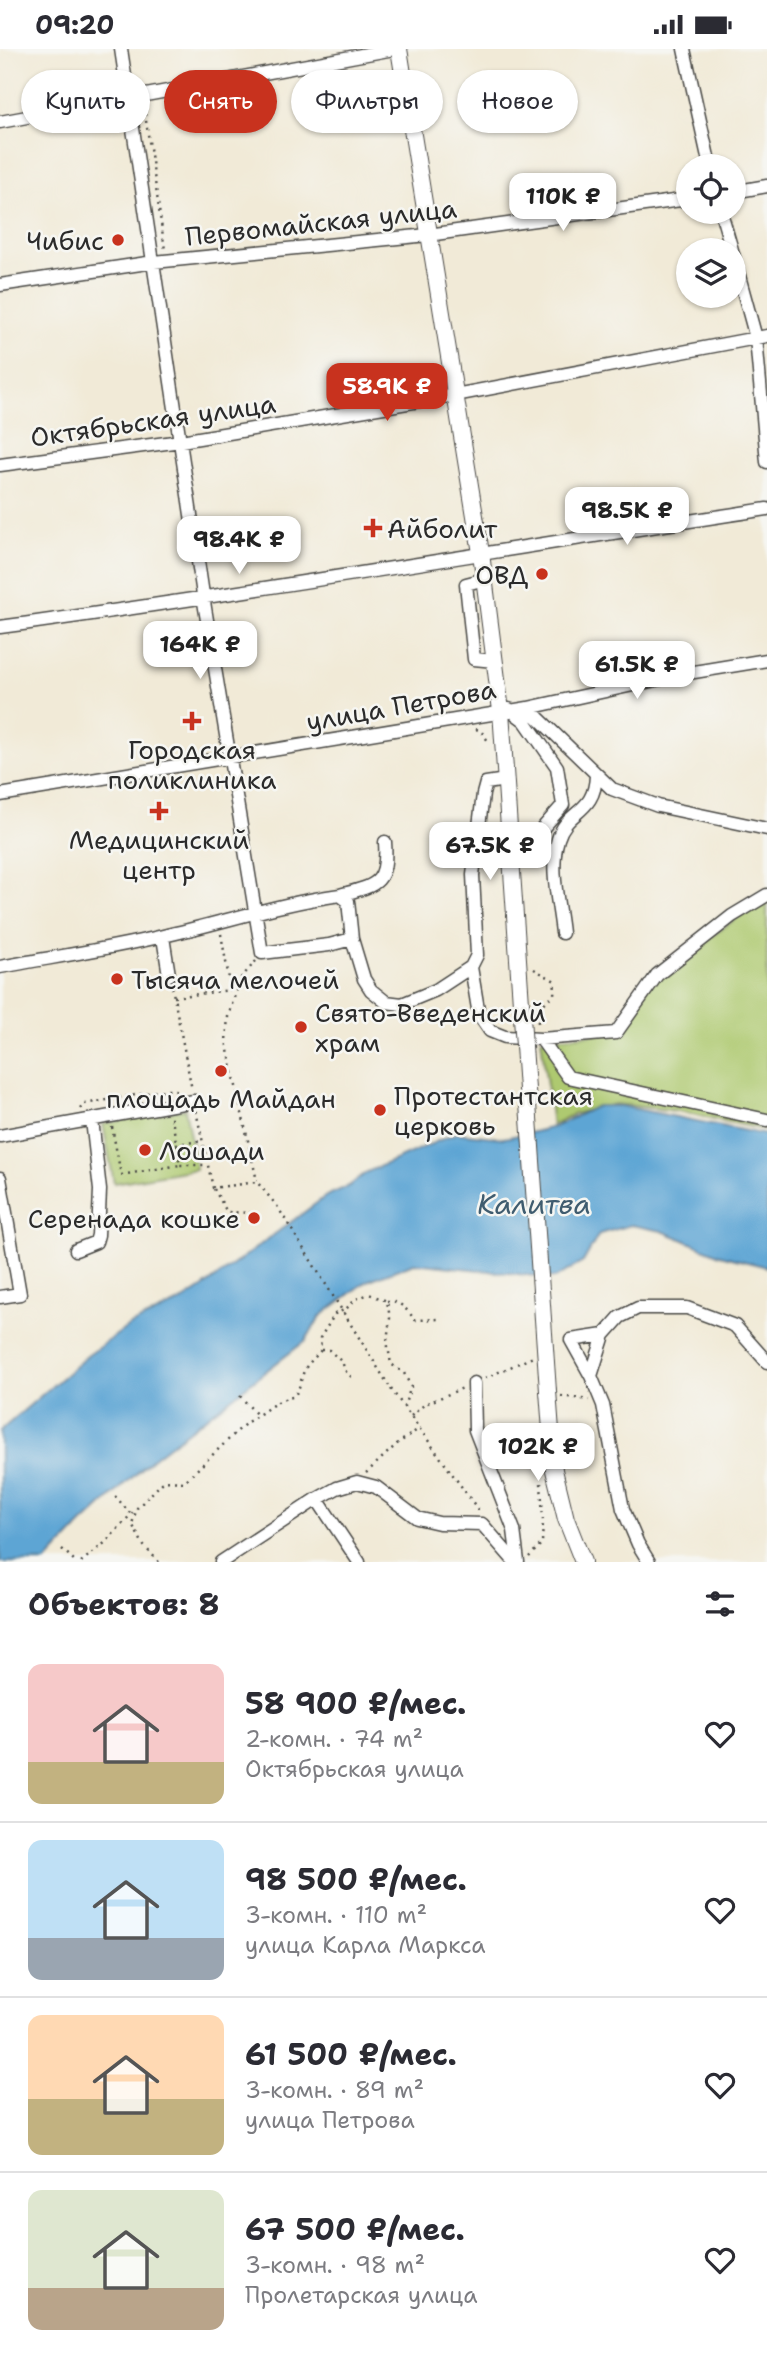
<!DOCTYPE html>
<html lang="ru">
<meta charset="utf-8">
<style>
body{margin:0;font-family:"Shantell Sans",sans-serif;background:#f2f2f3;color:#2b2b33;height:100vh;display:flex;flex-direction:column;font-size:26px;white-space:nowrap}
*{box-sizing:border-box;margin:0}
p{font-size:23px;color:#7c7c81}
.icon{flex:none;width:38px;height:38px;fill:none;stroke:currentColor;stroke-width:2;stroke-linecap:round;stroke-linejoin:round}
.map{position:relative;height:1513px;overflow:hidden}
.panel{display:flex;flex-direction:column;background:#fff;flex:1}
.panel>*{flex:none}
.guide{position:absolute;left:21px;top:21px;width:726px;height:63px;display:flex;gap:14px}
.controls{position:absolute;left:676px;top:105px;display:grid;gap:14px}
.controls a{display:grid;place-items:center;width:70px;height:70px;border-radius:50%;background:#fff;box-shadow:0 2px 5px #0004;font-size:35px}
.price{position:absolute;translate:-50% -60px;padding:0 16px;border-radius:14px;background:#fff;color:#222;font-size:23px;line-height:46px;filter:drop-shadow(0 2px 4px #0008)}
.price::after{content:'';position:absolute;left:50%;top:42px;width:21px;height:16px;margin-left:-10px;background:inherit;clip-path:polygon(0 0,100% 0,50% 100%)}
.price.current{background:#c8321e;color:#fff}
ul{padding:0;list-style:none}
li{display:flex;align-items:center;gap:21px;height:175px;padding:0 28px}
li+li{border-top:2px solid #e1e1e2}
li span{display:grid;place-items:center;flex:none;width:196px;height:140px;border-radius:14px;color:#555}
li>.icon{margin-inline-start:auto}
span .icon{width:84px;height:84px;fill:#fffc;stroke-width:1}
li b{font-size:30px}
h2{display:flex;justify-content:space-between;align-items:center;height:84px;padding:0 28px;font-size:30px}
.chip{padding:0 24px;border-radius:32px;background:#fff;box-shadow:0 2px 5px #0004;font-size:24px;line-height:63px}
.chip.current{background:#c8321e;color:#fff}
.status{display:flex;justify-content:space-between;align-items:center;height:49px;padding:0 35px;background:#fff;direction:ltr}
.status svg{height:19px;fill:currentColor}
.map>svg:first-child{display:block}
.green{fill:#aec96f;stroke:#6c7a4d;stroke-width:2}
.water{fill:#5da5d4;stroke:#446880;stroke-width:2}
.lines{fill:none;stroke-linecap:round;stroke-linejoin:round}
.minor-casing{stroke:#494845;stroke-width:15}
.major-casing{stroke:#494845;stroke-width:18}
.path{stroke:#494845;stroke-width:2.5;stroke-dasharray:2 5;stroke-linecap:butt}
.minor{stroke:#fff;stroke-width:12}
.major{stroke:#fff;stroke-width:16}
.major-bridge-casing{stroke:#494845;stroke-width:18;stroke-linecap:butt}
.path-bridge{stroke:#494845;stroke-width:2.5;stroke-dasharray:2 5;stroke-linecap:butt}
.major-bridge{stroke:#fff;stroke-width:16}
.poi-dot{fill:#c8321e;stroke:#f6f6f2;stroke-width:2.5}
.labels{text-anchor:middle;dominant-baseline:central;stroke-width:5;stroke-linejoin:round;paint-order:stroke}
.street-label{font-size:26px;fill:#2b2b2b;stroke:#f6f6f2}
.poi-label{font-size:26px;fill:#2b2b2b;stroke:#f6f6f2;text-anchor:start}
.water-label{font-size:28px;font-style:italic;fill:#3f5c6f;stroke:#f6f6f2}
</style>
<div class="status"><b>09:20</b><svg viewBox="0 0 49 12"><path d="M0 12V9h3v3zM5 12V6h3v6zM10 12V3h3v9zM15 12V0h3v12zM26 1h20v11H26zM47 4h2v5h-2z"/></svg></div>
<div class="map">
<svg width="767" height="1513" viewBox="0 0 767 1513">
<rect width="100%" height="100%" fill="#f6f6f2"/>
<filter id="ink" filterUnits="userSpaceOnUse"><feTurbulence type="fractalNoise" baseFrequency=".0143" numOctaves="2"/><feDisplacementMap in="SourceGraphic" scale="14" xChannelSelector="R" yChannelSelector="G"/><feConvolveMatrix kernelMatrix="1 2 1 2 8 2 1 2 1" color-interpolation-filters="sRGB"/></filter>
<filter id="wash" filterUnits="userSpaceOnUse"><feTurbulence type="fractalNoise" baseFrequency=".00686" numOctaves="4" result="noise"/><feDisplacementMap in="SourceGraphic" scale="28" xChannelSelector="R" yChannelSelector="G"/><feGaussianBlur stdDeviation="1.57" result="paint"/><feColorMatrix in="noise" values="0 0 0 0 0 0 0 0 0 0 0 0 0 0 0 0 0 1.4 0 .05"/><feComposite in="paint" operator="in"/></filter>
<g filter="url(#wash)">
<rect width="100%" height="100%" fill="#f1ead7"/>
<!-- green -->
<path class="green" d="M767 847V1081L678 1062 615 1055 574 1065 552 1076 541 990 616 983 653 930Z
M185 1060 196 1120 114 1134 103 1075Z"/>
<!-- water -->
<path class="water" d="M597 1057H621L767 1086V1218L720 1206 662 1182 631 1176 599 1185 583 1213 555 1229 414 1214 367 1232 321 1267 305 1292 152 1410 82 1475 46 1513H0V1382L87 1307 130 1276 182 1252 202 1239 326 1147 349 1137 367 1123 456 1084 504 1089 529 1084 554 1078Z"/>
</g>
<g filter="url(#ink)">
<g class="lines">
<!-- minor casing -->
<g class="minor-casing">
<path id="minor" d="M121 0 205 559 262 904 329 896 352 890 364 930 371 941 386 953 402 955 436 941 471 918 477 906 473 826 483 745 486 734 506 731
M684 0 710 117
M0 73 394 0
M733 143 767 137
M721 163 732 201
M733 205 756 289 767 413
M0 236 154 213 428 186 688 150
M0 416 181 392 455 346 767 287
M485 530 466 535 474 610 494 612
M0 578C256 543 511 499 767 460
M528 659 612 740 658 757 767 780
M509 660 525 672 557 718 563 756 512 814
M0 746 528 659 688 624 767 611
M340 846C376 836 388 836 385 793
M562 884C559 854 549 820 558 790 567 760 595 765 596 726
M163 888 169 926
M0 918C54 908 109 900 163 887 222 874 280 854 340 846L348 852 352 890
M471 918 479 966 490 982 505 988 541 990 616 984 657 926 732 867 767 846
M541 990 568 1028 767 1071
M0 1087 194 1052
M0 1129 20 1245 0 1248
M76 1201 96 1193 98 1186 100 1141 92 1071
M604 1286 620 1268 638 1259H687L735 1277 767 1313
M591 1327 604 1286 571 1291 591 1327 603 1356 623 1460 638 1495 649 1513
M474 1334 475 1381 514 1481 518 1513
M317 1450 359 1513
M221 1513 317 1450 337 1439 357 1433 376 1438 417 1469 439 1474 482 1475 515 1513"/>
</g>
<!-- major casing -->
<g class="major-casing">
<path id="major" d="M399 0 481 504 501 662 521 954
M548 1342 554 1421 566 1470 583 1513"/>
</g>
<!-- path -->
<path class="path" d="M144 58 165 201
M476 680 481 682 488 692
M221 885 231 941
M256 912 240 930 228 968 226 992 257 1132
M534 920 555 932 554 946C544 952 537 962 538 974
M172 938 192 1041
M174 948 230 941
M80 1060 84 1055 164 1041H178
M196 1062 213 1139 257 1133 277 1157
M170 1070H172L180 1116H208
M112 1078 121 1126 180 1116
M176 1095 203 1092
M214 1140 227 1163 253 1164 259 1168
M387 1252C400 1251 408 1262 415 1271L439 1270
M321 1301H329L342 1313 347 1325 355 1330
M485 1329 533 1308
M391 1340 479 1462
M240 1347 258 1367
M561 1347 589 1351
M411 1367 425 1355 463 1339
M366 1424 397 1395 420 1379
M115 1447 131 1465
M62 1500 76 1513
M529 1508 542 1494 543 1473 541 1433
M81 1513 106 1493 134 1462
M159 1513 144 1497 132 1475 137 1459 164 1432 184 1433 247 1373C263 1365 275 1350 293 1348 301 1340 300 1330 305 1320 309 1313 316 1308 321 1301L320 1289 335 1265 346 1260 356 1250 369 1245 387 1252 390 1269 387 1292 391 1315 404 1324 411 1338 404 1357"/>
<!-- minor -->
<use href="#minor" class="minor"/>
<!-- major -->
<use href="#major" class="major"/>
<!-- major-bridge casing -->
<g class="major-bridge-casing">
<path id="major-bridge" d="M521 954 548 1342"/>
</g>
<!-- path-bridge -->
<path class="path-bridge" d="M277 1157 391 1340"/>
<!-- major-bridge -->
<use href="#major-bridge" class="major-bridge"/>
</g>
</g>
<!-- markers -->
<g class="poi-dot">
<circle cx="118" cy="191" r="7"/>
<path d="M369.5 468.5h7v7h7v7h-7v7h-7v-7h-7v-7h7z"/>
<circle cx="542" cy="525" r="7"/>
<path d="M188.5 661.5h7v7h7v7h-7v7h-7v-7h-7v-7h7z"/>
<path d="M155.5 751.5h7v7h7v7h-7v7h-7v-7h-7v-7h7z"/>
<circle cx="117" cy="930" r="7"/>
<circle cx="301" cy="978" r="7"/>
<circle cx="221" cy="1022" r="7"/>
<circle cx="380" cy="1061" r="7"/>
<circle cx="145" cy="1101" r="7"/>
<circle cx="254" cy="1169" r="7"/>
</g>
<g class="labels">
<!-- street labels -->
<g class="street-label">
<text transform="translate(321 173) rotate(-6)">Первомайская улица</text>
<text transform="translate(153 371) rotate(-8)">Октябрьская улица</text>
<text transform="translate(401 656) rotate(-10)">улица Петрова</text>
</g>
<!-- poi labels -->
<g class="poi-label">
<text x="104" y="191" text-anchor="end">Чибис</text>
<text x="387" y="479">Айболит</text>
<text x="528" y="525" text-anchor="end">ОВД</text>
<text x="192" y="700" text-anchor="middle">Городская<tspan x="192" dy="30">поликлиника</tspan></text>
<text x="159" y="790" text-anchor="middle">Медицинский<tspan x="159" dy="30">центр</tspan></text>
<text x="131" y="930">Тысяча мелочей</text>
<text x="315" y="963">Свято-Введенский<tspan x="315" dy="30">храм</tspan></text>
<text x="394" y="1046">Протестантская<tspan x="394" dy="30">церковь</tspan></text>
<text x="221" y="1049" text-anchor="middle">площадь Майдан</text>
<text x="159" y="1101">Лошади</text>
<text x="240" y="1169" text-anchor="end">Серенада кошке</text>
</g>
<!-- water labels -->
<g class="water-label">
<text x="534" y="1155">Калитва</text>
</g>
</g>
</svg>
<div class="controls">
<a><svg class="icon" aria-label="locate" viewBox="0 0 24 24"><circle cx="12" cy="12" r="6"/><path d="M12 2v4M12 18v4M2 12h4M18 12h4"/></svg></a>
<a><svg class="icon" aria-label="layers" viewBox="0 0 24 24"><path d="M12 4l9 5-9 5-9-5zM3 14l9 5 9-5"/></svg></a>
</div>
<b class="price" style="left:563px;top:184px">110K ₽</b>
<b class="price current" style="left:387px;top:374px">58.9K ₽</b>
<b class="price" style="left:627px;top:498px">98.5K ₽</b>
<b class="price" style="left:239px;top:527px">98.4K ₽</b>
<b class="price" style="left:200px;top:632px">164K ₽</b>
<b class="price" style="left:637px;top:652px">61.5K ₽</b>
<b class="price" style="left:490px;top:833px">67.5K ₽</b>
<b class="price" style="left:538px;top:1434px">102K ₽</b>
<div class="guide">
<a class="chip">Купить</a>
<a class="chip current">Снять</a>
<a class="chip">Фильтры</a>
<a class="chip">Новое</a>
</div>
</div>
<section class="panel">
<h2>Объектов: 8<svg class="icon" aria-label="filters" viewBox="0 0 24 24"><path d="M4 7h16M4 17h16"/><circle cx="9" cy="7" r="2"/><circle cx="15" cy="17" r="2"/></svg></h2>
<ul>
<li><span style="background:linear-gradient(#f6c9c9 70%,#c2b280 0)"><svg class="icon" aria-label="home" viewBox="0 0 24 24"><path d="M3 11l9-7 9 7M6 9v11h12V9"/></svg></span><div><b>58 900 ₽/мес.</b><p>2-комн. · 74 m²</p><p>Октябрьская улица</p></div><svg class="icon" aria-label="heart" viewBox="0 0 24 24"><path d="M12 20l-8-8c-3-5 5-10 8-4 3-6 11-1 8 4z"/></svg></li>
<li><span style="background:linear-gradient(#bfe0f5 70%,#9aa5b1 0)"><svg class="icon" aria-label="home" viewBox="0 0 24 24"><path d="M3 11l9-7 9 7M6 9v11h12V9"/></svg></span><div><b>98 500 ₽/мес.</b><p>3-комн. · 110 m²</p><p>улица Карла Маркса</p></div><svg class="icon" aria-label="heart" viewBox="0 0 24 24"><path d="M12 20l-8-8c-3-5 5-10 8-4 3-6 11-1 8 4z"/></svg></li>
<li><span style="background:linear-gradient(#ffd9b3 60%,#c2b280 0)"><svg class="icon" aria-label="home" viewBox="0 0 24 24"><path d="M3 11l9-7 9 7M6 9v11h12V9"/></svg></span><div><b>61 500 ₽/мес.</b><p>3-комн. · 89 m²</p><p>улица Петрова</p></div><svg class="icon" aria-label="heart" viewBox="0 0 24 24"><path d="M12 20l-8-8c-3-5 5-10 8-4 3-6 11-1 8 4z"/></svg></li>
<li><span style="background:linear-gradient(#dfe7d0 70%,#b9a48a 0)"><svg class="icon" aria-label="home" viewBox="0 0 24 24"><path d="M3 11l9-7 9 7M6 9v11h12V9"/></svg></span><div><b>67 500 ₽/мес.</b><p>3-комн. · 98 m²</p><p>Пролетарская улица</p></div><svg class="icon" aria-label="heart" viewBox="0 0 24 24"><path d="M12 20l-8-8c-3-5 5-10 8-4 3-6 11-1 8 4z"/></svg></li>
</ul>
</section>
